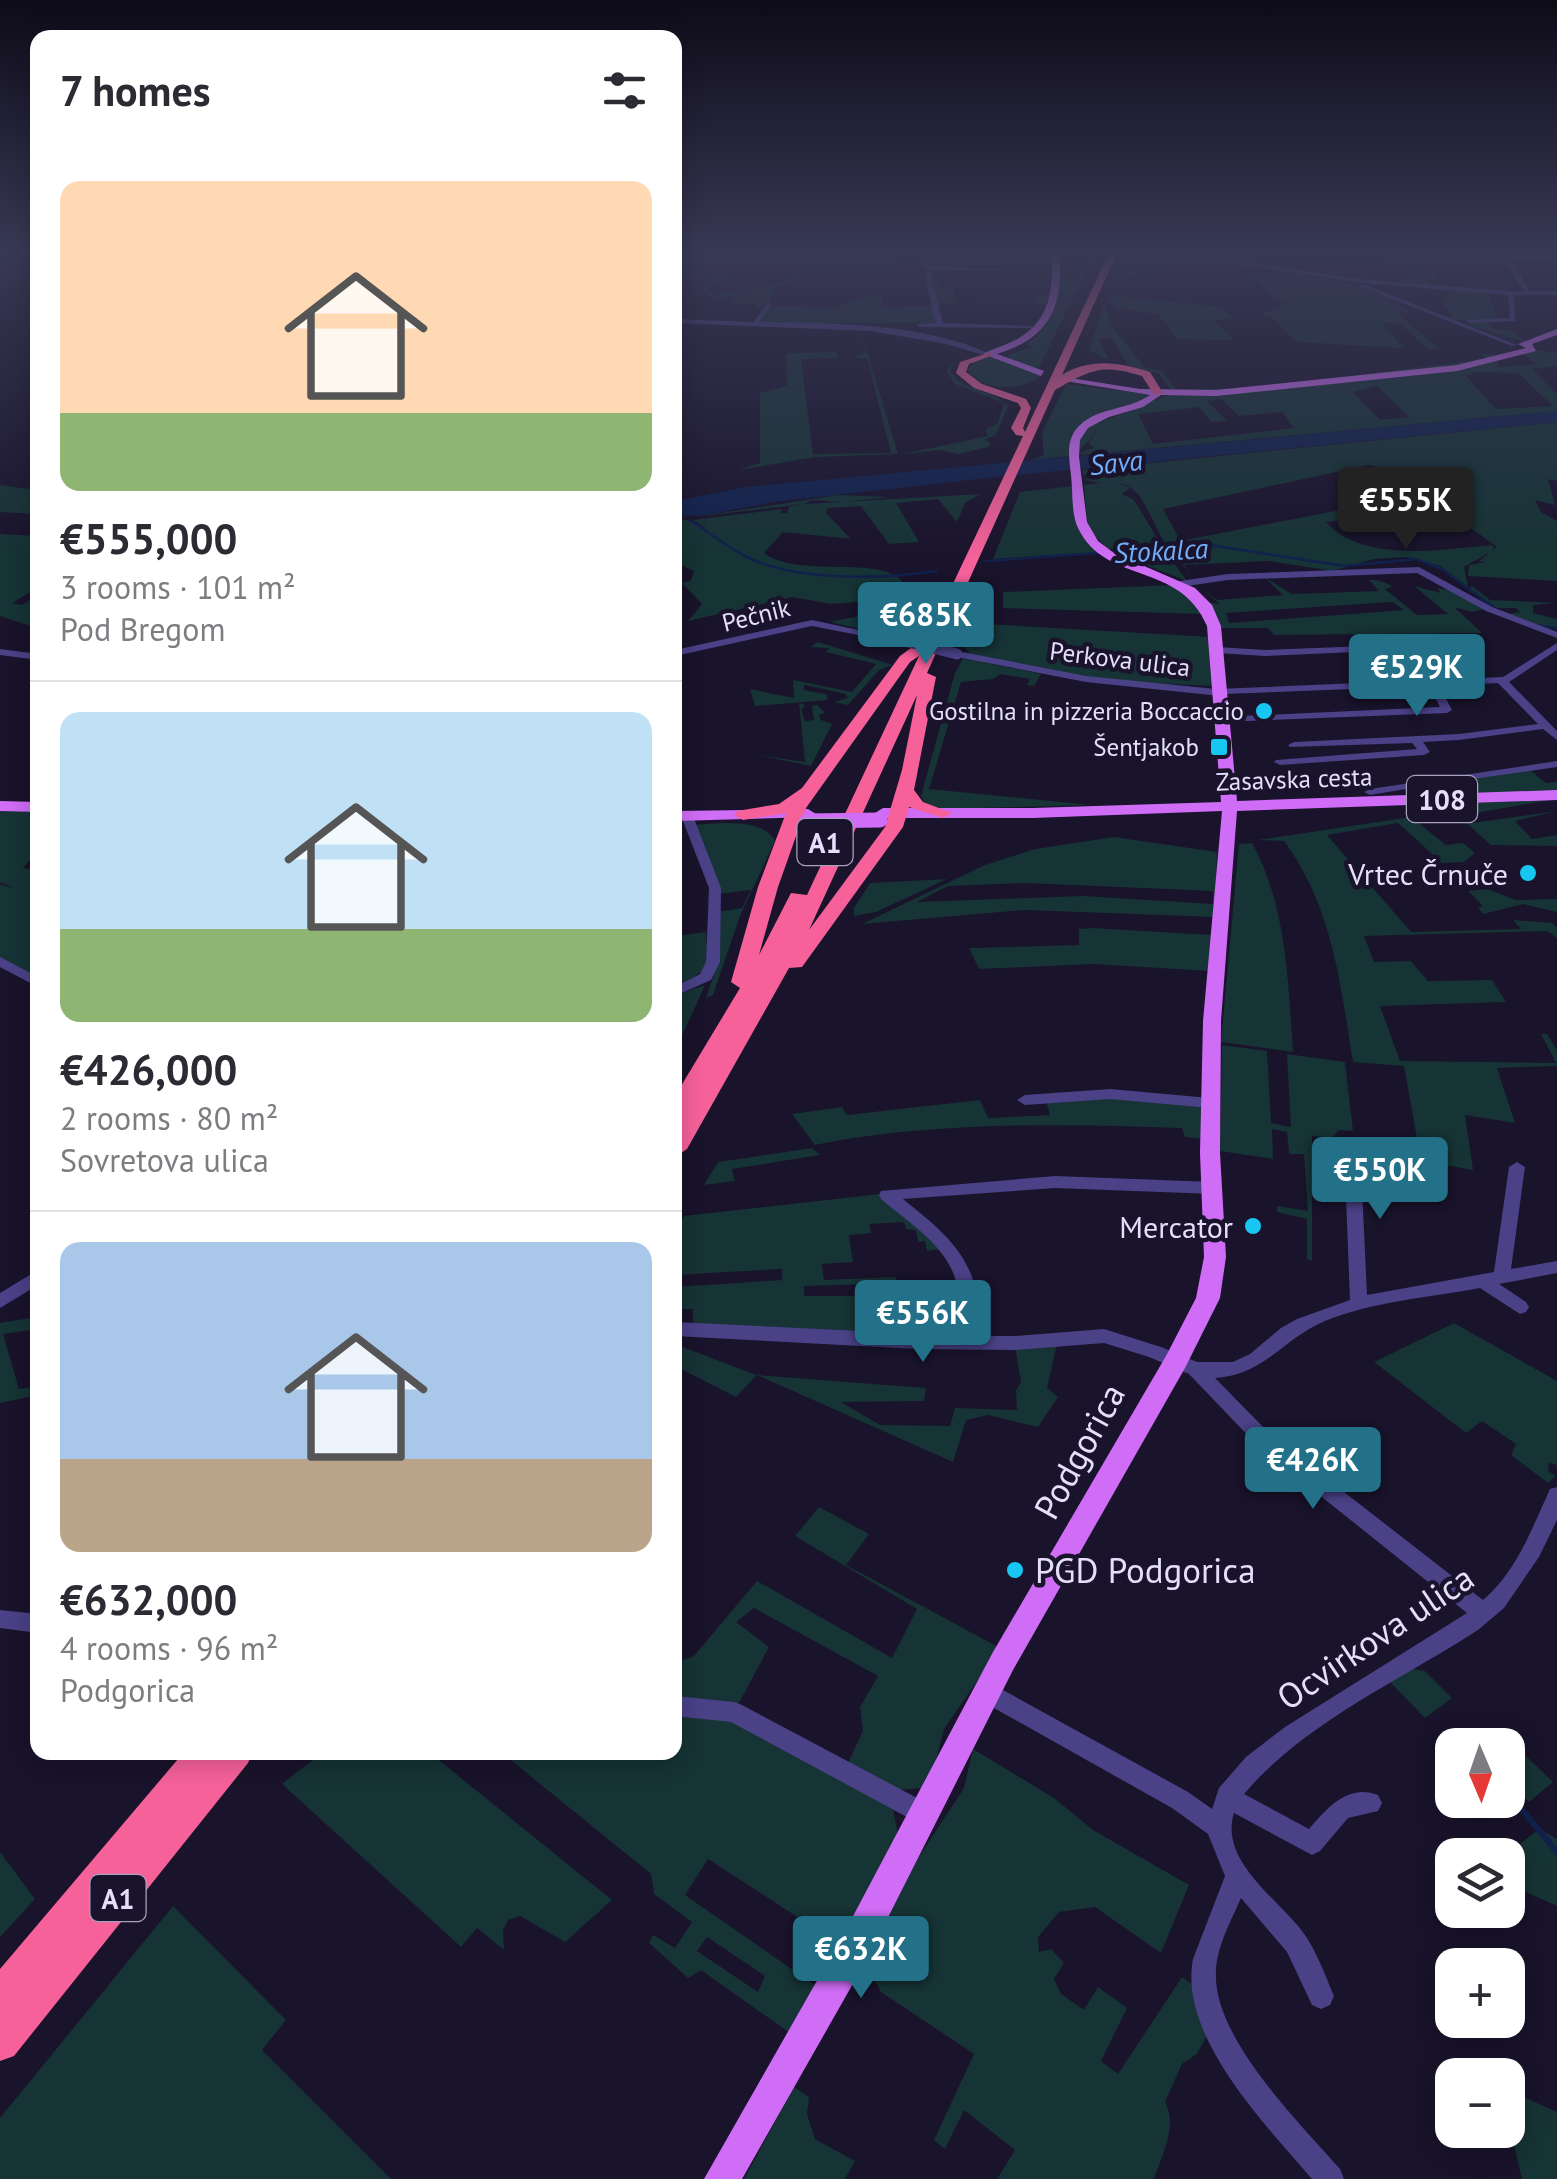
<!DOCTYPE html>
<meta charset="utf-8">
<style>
body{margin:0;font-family:"PT Sans",sans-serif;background:#f2f2f3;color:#2b2b33;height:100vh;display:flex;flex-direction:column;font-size:38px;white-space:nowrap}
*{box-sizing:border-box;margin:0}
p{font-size:32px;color:#7c7c81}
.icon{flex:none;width:55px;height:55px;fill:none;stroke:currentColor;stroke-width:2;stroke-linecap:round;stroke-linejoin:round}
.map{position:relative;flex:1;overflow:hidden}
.details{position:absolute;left:30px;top:30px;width:652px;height:1730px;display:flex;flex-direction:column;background:#fff;border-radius:20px;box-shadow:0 5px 25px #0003}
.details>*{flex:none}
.needle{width:65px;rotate:178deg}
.controls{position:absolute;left:1435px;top:1728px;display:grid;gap:20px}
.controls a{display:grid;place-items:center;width:90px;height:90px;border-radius:20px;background:#fff;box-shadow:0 5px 25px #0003;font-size:50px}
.price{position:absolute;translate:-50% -85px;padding:0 22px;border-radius:10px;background:#227188;color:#fff;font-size:32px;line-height:65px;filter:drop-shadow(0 2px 5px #0008)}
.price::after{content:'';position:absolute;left:50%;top:60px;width:30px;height:22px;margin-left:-15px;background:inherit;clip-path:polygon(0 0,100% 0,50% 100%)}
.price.current{background:#222;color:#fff}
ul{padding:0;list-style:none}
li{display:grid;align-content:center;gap:20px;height:530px;padding:0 30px}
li+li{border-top:2px solid #e1e1e2}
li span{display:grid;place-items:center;height:310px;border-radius:20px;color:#555}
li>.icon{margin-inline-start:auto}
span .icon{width:180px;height:180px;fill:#fffc;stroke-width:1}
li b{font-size:42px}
h2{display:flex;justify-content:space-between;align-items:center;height:120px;padding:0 30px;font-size:42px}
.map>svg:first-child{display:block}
.green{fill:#163335;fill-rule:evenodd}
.water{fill:#11214c}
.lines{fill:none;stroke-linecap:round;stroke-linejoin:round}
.stream-far1{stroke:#11214c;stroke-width:2.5}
.stream{stroke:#11214c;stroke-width:6}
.minor{fill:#4a4187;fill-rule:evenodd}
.major{fill:#d06df6;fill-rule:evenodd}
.highway{fill:#f6619a;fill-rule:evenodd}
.minor-bridge{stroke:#4a4187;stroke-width:11}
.major-bridge{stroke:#d06df6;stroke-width:15}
.poi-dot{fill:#17c6f1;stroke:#19132b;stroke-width:4}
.labels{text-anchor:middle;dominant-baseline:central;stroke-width:9;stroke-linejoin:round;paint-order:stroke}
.far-street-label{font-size:25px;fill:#e5dffd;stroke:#19132b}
.far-poi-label{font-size:25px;fill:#e5dffd;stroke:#19132b;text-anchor:end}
.far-water-label{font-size:28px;font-style:italic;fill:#73adf7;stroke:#19132b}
.shield{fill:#19132b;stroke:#a8a2be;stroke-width:2.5}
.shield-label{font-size:28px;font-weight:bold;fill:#e5dffd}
.poi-label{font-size:30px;fill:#e5dffd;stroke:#19132b;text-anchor:end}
.near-street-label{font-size:35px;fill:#e5dffd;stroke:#19132b}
.near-poi-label{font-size:35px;fill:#e5dffd;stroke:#19132b;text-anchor:start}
</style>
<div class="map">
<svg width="1557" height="2179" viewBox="0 0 1557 2179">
<rect width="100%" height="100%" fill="#19132b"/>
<!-- green -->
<path class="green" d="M675 253H899L892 256 885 271C865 270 839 265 819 268 802 270 793 283 776 287L768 303 756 310 757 303 733 304V297L718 299 700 289 720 277 675 266 728 277 705 288 716 295 783 282 808 266 769 256 756 261 675 260 712 256 675 257Z
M1052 253 1056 275 1048 304 939 303 942 325 931 280H940V288H953L957 303H1033L1038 294H1049L1054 283 1051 272C1025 270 1002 261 973 260L970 265 932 267 927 265V254Z
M1058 253 1063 279 1078 280 1080 266H1086L1095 253 1038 369 1009 359V355L1032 347 1026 344C1057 326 1063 285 1058 253Z
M1154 253 1224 261 1147 267 1135 278 1116 279 1123 258 1178 264 1157 258 1167 254Z
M1286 269 1301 272 1303 276C1324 279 1367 280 1411 313L1395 311 1439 349H1429L1399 323H1381L1404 348 1297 342 1272 318 1261 314 1285 304 1243 272 1267 274Z
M1417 269 1438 274 1435 281 1425 278 1428 285 1487 292 1498 320 1486 322 1495 330H1511L1525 342 1465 324 1481 321 1450 320 1452 315 1442 302 1448 292 1397 281 1411 277Z
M869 294 883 298 881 307 934 306 938 323H759L768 306 838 307Z
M1112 296 1223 307 1233 319 1213 320 1234 340 1177 339 1158 314 1117 308 1109 301Z
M1104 305 1112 326 1144 367 1162 371 1176 390 1262 387 1486 359 1482 354 1501 355C1449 375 1389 374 1334 380 1281 386 1225 396 1172 391L1159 374 1128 365 1111 338H1098L1109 360 1089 350Z
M861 331 898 454 815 457 739 470 760 463V393L787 386 786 353 837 352 838 358 801 359 813 454 891 453 867 358H853L866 352Z
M1537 350 1557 353V366L1532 369 1557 394V411L1081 455 1080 452 1094 448 1088 443 1100 428 1080 450V439L1089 427 1165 396 1426 373 1498 360 1497 367 1537 364 1519 352ZM1476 372 1518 373 1553 406 1496 409 1466 376ZM1377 386 1408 416 1407 417 1380 420 1353 392ZM1221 399 1239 416 1282 412 1294 428 1153 444 1138 414 1199 407 1212 422 1227 421 1207 401Z
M990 357 994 358 1040 376C1022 392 982 392 968 370L974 362Z
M954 363 950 371C963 393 992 388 1008 406L996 435 984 440 991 443 988 447 959 454 939 450 898 455 988 436 986 429 998 423 1004 403 955 384 946 370Z
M1066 384 1146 394 1149 398 1116 409 1072 436 1069 456 1031 460 1044 455 1042 432Z
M1557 422V481L1548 479 1555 505 1535 500 1541 512 1557 521V581L1468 576 1469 565 1485 562 1479 561 1497 547 1448 511 1326 522C1363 564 1444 549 1493 545L1494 550 1464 567 1468 587 1440 566 1407 557 1374 559 1333 571 1268 561 1184 565 1192 576 1169 549 1209 544 1167 546C1151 524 1145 487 1119 483L1130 488 1122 494 1134 500 1162 546 1108 549 1088 529 1084 485 1100 483 1086 480 1092 474 1083 475V470ZM1369 465 1403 473 1434 492 1185 540H1180L1163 509Z
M0 485 37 490V514L0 512Z
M1073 486 1079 529 1098 552 993 559 1020 492Z
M981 494 965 503 957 522 938 499 896 503 919 542 889 544 861 506 828 508 826 513 851 539 783 532 764 553C798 579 879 554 903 582L887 591 896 599 831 604 792 597 688 621 702 604 682 583 691 580 694 571 675 562V521L689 520 709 530 693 520 782 509 781 513H787L789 507 804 504 694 517 839 495 888 497 844 502 812 500 805 504Z
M0 534 37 536V588L12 603 22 605 37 595V628L0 616Z
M1163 548 1187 581 1112 552Z
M1264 577 1292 594 1379 591 1369 580C1373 579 1389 583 1392 587L1385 589 1417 615 1448 614 1414 586 1441 593 1437 588 1456 591 1487 608 1473 612 1454 607 1482 633 1274 635 1268 628H1220L1210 603 1220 604 1196 584 1217 600 1283 595ZM1392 602 1404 610 1229 623 1226 613Z
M1174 585 1194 597 1201 614 1003 608V592Z
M1472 586 1490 600 1557 603 1533 605V613L1557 619V627H1547L1557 632 1509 614 1520 612 1516 608H1497L1468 590Z
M927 602 909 640 830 622Z
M969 623 1211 637 1214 686 1107 681 972 656 963 645Z
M818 642 893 665 879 670 848 705 834 702 848 698 845 694 805 685 803 690 826 694 828 700 755 706 750 689 794 698 793 680 852 692 876 664 826 652 829 648 810 647Z
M963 658 1041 674 1034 686 1027 685 1030 679 1001 674 993 679 961 682 929 789 1091 805 938 809 925 804 921 796 955 673Z
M799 703 805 705 801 710 805 721 814 720 812 706 817 705 825 713 819 715 821 720 832 724 811 766 759 755 805 762Z
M1529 769 1546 783 1557 782V791L1437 795 1426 784Z
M1557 799 1463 815 1472 823 1557 811 1515 821 1532 839 1557 835V846L1491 845 1443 802Z
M0 809 37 811V851L23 868 37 870V980L0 959V884L16 889 0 882Z
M1411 817 1446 845 1463 843 1475 853 1464 862 1442 863 1398 823 1327 835 1411 932 1521 929 1513 920 1552 923 1557 928V938L1547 931 1364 936 1374 962 1411 961 1428 981 1492 980 1506 1002 1380 1006 1400 1061 1556 1063 1541 1034H1547L1557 1050V1066L1497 1068 1515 1123 1465 1115 1473 1170 1445 1165 1444 1149 1430 1147 1431 1157 1420 1155 1404 1066 1353 1062C1340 983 1333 908 1284 841L1258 840Z
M695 825C717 823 764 818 775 841L740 916 713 995 706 998 719 960 716 912 742 908 751 890 718 894Z
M1114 837 1217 852 1215 917 1025 910 862 924 985 865 1035 849ZM1025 883 1213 891V904L1083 896 917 902 948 886Z
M1252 843C1287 906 1288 982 1293 1052L1221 1042 1239 844Z
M947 879 876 912 854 916V908L870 883Z
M1487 889 1516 900 1557 899V912L1523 904 1483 914 1478 908 1483 906 1468 891Z
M1092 928 1213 935 1209 971 1094 964 979 969 969 948 1079 945V929Z
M706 932 707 968 675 989V936Z
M705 985 675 1051V995Z
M1222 1045 1267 1051 1271 1123 1291 1127 1287 1054 1345 1062 1353 1131 1339 1130 1332 1138 1312 1136V1261L1307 1259V1219L1277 1212V1206L1308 1211 1304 1154H1289L1287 1132 1272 1129 1273 1159 1220 1151Z
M1090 1095 1204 1106V1139L1185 1137 1182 1128C1061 1124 934 1121 815 1145L792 1114 842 1107 847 1115 980 1100 988 1118 1050 1115 1045 1097Z
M812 1148 820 1155 732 1169 735 1181 704 1185 718 1162Z
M880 1194 943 1249 927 1251 925 1241 918 1242 916 1230 906 1229 904 1222 870 1224 871 1233 849 1235 853 1262 822 1264 824 1280 895 1277 899 1283 804 1286V1296H903V1291L947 1288 950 1297 959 1298 968 1336 936 1337 931 1311 870 1314 872 1336 693 1326V1309H675V1287L782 1280V1269L675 1275V1230L684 1216Z
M37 1317V1329L3 1334 19 1389 37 1386V1395L0 1403V1323Z
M1454 1323 1557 1381V1465L1549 1463 1548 1471 1556 1476 1548 1483 1511 1455 1516 1444 1482 1421 1466 1433 1374 1362Z
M675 1344 756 1375 926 1388 924 1401 841 1402 880 1425 950 1426 955 1408 1017 1410 1016 1390 1021 1382 1015 1347 1057 1344 1047 1388 1058 1397 1038 1427 988 1415 966 1420 953 1462 757 1375 736 1397 675 1366Z
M819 1507 869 1534 846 1565 1000 1648 944 1729 935 1764 922 1788 897 1790 848 1763 863 1731 860 1707 878 1676 754 1608 736 1622 769 1647 738 1705 675 1699V1654L683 1660 694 1656 757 1581 892 1658 917 1609 795 1536Z
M1407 1668 1425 1671 1452 1698 1425 1718 1387 1679Z
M675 1713 734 1720 893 1809 898 1834 842 1946 708 1859 685 1895 819 1988 794 2036 701 1970 688 1978 649 1943 653 1935 675 1948 692 1922 654 1894 651 1874 502 1753 675 1752ZM707 1937 765 1976 758 1992 697 1951Z
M1508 1739 1553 1782 1529 1802 1508 1783Z
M973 1749 1054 1798 1093 1830 1189 1885 1161 1953 1095 1907 1059 1912 1038 1937 1039 1952 1051 1949 1064 1963 1054 1979 1061 1994 1084 2010 1098 1987 1127 2008 1101 2061 1118 2074 1182 1977 1195 1986 1209 2032 1197 2054 1182 2064 1165 2102C1178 2125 1162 2155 1154 2179H997L1015 2150 964 2110 945 2149 934 2140 974 2054 881 1992 862 1956 905 1878 964 1788Z
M323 1752 430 1753 612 1900 565 1942 520 1916 508 1920 503 1930 504 1950 477 1928 461 1947 282 1784Z
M1539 1829 1557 1839V1906L1508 1884 1506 1855Z
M0 1852 35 1899 0 1937Z
M173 1906 286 2020 262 2050 391 2179H0V2118Z
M794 2087 809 2097 807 2114 815 2139 855 2161 845 2179H744Z
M1521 2096 1557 2112V2179H1522L1509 2124Z"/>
<!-- water -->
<path class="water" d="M1557 411V422L987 478 774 502 701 516 675 515V501L746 487Z"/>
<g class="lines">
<!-- stream-far1 -->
<path class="stream-far1" d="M689 520C709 532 728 548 749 558 801 582 883 579 937 571
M986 561 1209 545 1345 566 1416 559 1442 569 1496 609
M1537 625 1557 628"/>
<!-- stream -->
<path class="stream" d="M1508 1793 1557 1852"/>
<!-- minor -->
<path class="minor" d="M0 253H38V256L0 257Z
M774 253H782L752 264 675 260V256L752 260Z
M922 253H928V265L932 266 1061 272 933 270 931 278 943 323 1033 326 1030 328 919 327 917 324 936 323 925 278 928 269 922 266Z
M1165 253H1178L1362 279 1508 291H1524L1506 263H1419L1364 253 1419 259H1507L1499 258 1501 255 1557 256V260L1513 259 1511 261 1530 291H1557V295H1514L1515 321 1469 323 1467 320 1510 318 1508 295 1362 283Z
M1359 284H1363L1517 345 1512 346 1359 286Z
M768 303 771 305 759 322C832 323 923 323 990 354L987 356 946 344 871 331 675 323V319L753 322Z
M1419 567 1492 607 1557 632V638L1486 611 1417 573 1228 580 1180 587 1175 584 1180 581 1228 574Z
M812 620 909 641 904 644 812 626 675 656V650Z
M1557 643V650L1509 682 1557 731V740L1543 729 1459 740 1423 742 1430 752 1424 755 1280 765 1274 762 1276 760 1417 749 1412 743 1290 747 1288 745 1294 742 1459 734 1538 724 1498 683 1439 686 1452 710 1447 713 1222 722 1217 719 1218 717 1440 707 1429 686 1225 694 1220 696 1086 682 957 657 952 654 957 651 1086 676 1216 689 1503 677Z
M1419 644 1423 645V649L1265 656 1217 653 1212 650 1217 647 1265 650Z
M0 649 38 654V660L0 655Z
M1557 761V767L1430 785 1443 799 1437 803 1418 787 1370 795 1364 792 1370 789Z
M687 812 693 816 721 888 720 962 711 980 675 996V987L700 974 706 962 709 888 681 816Z
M0 957 38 977V987L0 967Z
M1110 1089 1210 1098 1218 1103 1210 1108 1110 1099 1025 1105 1017 1100 1025 1095Z
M1352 1141 1360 1146 1367 1295 1494 1272 1509 1167 1517 1162 1525 1167 1511 1269 1557 1261V1273L1499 1284 1526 1302 1529 1307 1526 1312 1520 1314 1480 1288C1428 1298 1374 1301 1325 1321 1282 1339 1265 1375 1215 1378L1272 1436 1483 1600C1517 1571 1532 1528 1550 1489L1557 1487V1520L1539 1557 1504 1608 1478 1630C1401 1680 1304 1723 1244 1794L1309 1829C1327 1808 1348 1783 1378 1795L1382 1803 1378 1811 1348 1818 1320 1851 1312 1855 1234 1813C1219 1860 1277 1898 1302 1931 1316 1949 1325 1975 1334 1996L1330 2005 1321 2009 1312 2005 1287 1952 1241 1898C1231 1921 1217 1946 1216 1971 1212 2037 1299 2122 1340 2169L1344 2179H1312C1266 2125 1178 2036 1193 1959L1225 1876 1208 1834 1172 1808 978 1699 975 1692 978 1685 986 1682 994 1685 1188 1792 1212 1809 1219 1788 1246 1757 1285 1727 1467 1613 1258 1446 1189 1374 1149 1357 1104 1343 1015 1350 917 1349 675 1336V1322L967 1336C957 1317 961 1300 956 1281 946 1245 908 1222 881 1199L879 1195 881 1191 1055 1176 1213 1182 1219 1184 1221 1188 1219 1192 1213 1194 1055 1188 903 1199C931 1222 963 1245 974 1283 979 1302 974 1318 986 1336H1015L1104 1329 1161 1347 1197 1362H1233L1250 1354 1281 1328 1297 1319 1350 1300 1344 1146Z
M38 1270V1285L0 1308V1293Z
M0 1610 38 1614V1633L0 1628Z
M675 1696 734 1702 742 1705 934 1807 938 1815 934 1823 926 1827 918 1823 731 1722 675 1716Z"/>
<!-- major -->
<path class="major" d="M1051 253H1059C1064 306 1050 338 997 354L1044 371 1041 376 983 354C994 348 1008 345 1019 338 1051 319 1054 287 1051 253Z
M1557 329V335L1532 344 1536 351 1457 371 1216 396 1161 395 1143 407 1109 417 1088 428 1080 440 1079 457 1087 522 1098 541 1114 553 1195 588 1212 605 1221 626 1237 801 1557 790V800L1237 811 1221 1021 1220 1153 1226 1257 1220 1298 1185 1368 1013 1670 867 1959 742 2179H704L843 1935 993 1652 1166 1356 1196 1298 1204 1257 1200 1153 1203 1021 1222 811 1033 818H883L875 813 883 808H1033L1221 802 1207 626C1180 561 1105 585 1078 528 1071 513 1073 492 1071 475 1069 457 1065 439 1080 425 1099 407 1129 410 1150 395L1059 380 1064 377 1140 389 1216 390 1457 365 1526 348 1518 344Z
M0 801 38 802V812L0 811Z
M808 809 816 814 814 817 675 821V811Z"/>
<!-- highway -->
<path class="highway" d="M1109 253H1117L1062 375C1090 358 1119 362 1150 372L1163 393 1154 395 1142 376C1101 363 1090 370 1055 390L927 673 936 677 914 790 923 802 952 813 943 818 909 807 903 827 802 967 789 968 687 1149 675 1157V1129L680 1121 675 1123V1096L740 988 731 982 758 887 786 813 743 820 734 815 737 811 779 804 802 788 900 656 911 648 922 649 1023 436 1016 435 1011 428 1021 408 1018 403 974 388 956 373 960 362 991 352V356L969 364 966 372 982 384 1026 399 1031 408 1023 428 1025 432ZM919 656 807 895 791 893 759 955 778 887 806 808 910 662ZM917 695 902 770 885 827 809 930Z
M184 1752H253L248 1763 14 2056 0 2061V1969Z"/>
<!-- minor-bridge -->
<path class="minor-bridge" d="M904 641 957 654"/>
<!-- major-bridge -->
<path class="major-bridge" d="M807 821 880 820"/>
</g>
<!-- sky -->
<linearGradient id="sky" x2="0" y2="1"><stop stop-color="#0e0a18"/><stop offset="0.45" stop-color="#383955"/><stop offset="1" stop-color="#383955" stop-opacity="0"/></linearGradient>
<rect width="1557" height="558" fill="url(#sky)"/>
<!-- markers -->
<g class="poi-dot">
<circle cx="1264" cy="711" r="10"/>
<rect x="1209" y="737" width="20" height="20" rx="5"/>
<circle cx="1528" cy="873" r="10"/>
<circle cx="1253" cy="1226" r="10"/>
<circle cx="1015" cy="1570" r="10"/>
</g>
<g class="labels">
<!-- far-street labels -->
<g class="far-street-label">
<text transform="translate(756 615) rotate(-14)">Pečnik</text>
<text transform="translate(1120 659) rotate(7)">Perkova ulica</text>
<text transform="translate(1294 779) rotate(-2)">Zasavska cesta</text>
</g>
<!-- far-poi labels -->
<g class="far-poi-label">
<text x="1244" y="711">Gostilna in pizzeria Boccaccio</text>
<text x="1199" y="747">Šentjakob</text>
</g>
<!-- far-water labels -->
<g class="far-water-label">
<text transform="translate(1116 462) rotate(-6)">Sava</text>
<text transform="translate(1161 550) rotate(-3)">Stokalca</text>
</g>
<!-- shield labels -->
<g class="shield">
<rect x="1407" y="776" width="70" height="46" rx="8"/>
<rect x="797.5" y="819" width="55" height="46" rx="8"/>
<rect x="90.5" y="1875" width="55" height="46" rx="8"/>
</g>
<g class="shield-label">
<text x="1442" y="799">108</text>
<text x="825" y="842">A1</text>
<text x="118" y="1898">A1</text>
</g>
<!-- poi labels -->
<g class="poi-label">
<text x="1508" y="873">Vrtec Črnuče</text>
<text x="1233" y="1226">Mercator</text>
</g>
<!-- near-street labels -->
<g class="near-street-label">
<text transform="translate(1079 1451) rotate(-61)">Podgorica</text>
<text transform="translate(1375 1637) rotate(-34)">Ocvirkova ulica</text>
</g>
<!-- near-poi labels -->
<g class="near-poi-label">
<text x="1035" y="1570">PGD Podgorica</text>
</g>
</g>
</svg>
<div class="controls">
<a><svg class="needle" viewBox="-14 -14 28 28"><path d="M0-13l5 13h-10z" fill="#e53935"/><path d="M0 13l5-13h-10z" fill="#7c7c81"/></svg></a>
<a><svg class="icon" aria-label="layers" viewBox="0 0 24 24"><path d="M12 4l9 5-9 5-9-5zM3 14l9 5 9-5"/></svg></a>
<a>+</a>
<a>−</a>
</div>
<b class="price current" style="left:1406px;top:552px">€555K</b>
<b class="price" style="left:926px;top:667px">€685K</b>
<b class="price" style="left:1417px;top:719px">€529K</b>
<b class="price" style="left:1380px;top:1222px">€550K</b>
<b class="price" style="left:923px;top:1365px">€556K</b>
<b class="price" style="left:1313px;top:1512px">€426K</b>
<b class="price" style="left:861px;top:2001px">€632K</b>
<section class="details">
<h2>7 homes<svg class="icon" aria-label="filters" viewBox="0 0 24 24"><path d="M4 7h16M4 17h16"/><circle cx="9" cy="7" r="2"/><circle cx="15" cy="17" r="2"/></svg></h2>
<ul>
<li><span style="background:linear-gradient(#ffd9b3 75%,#8fb573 0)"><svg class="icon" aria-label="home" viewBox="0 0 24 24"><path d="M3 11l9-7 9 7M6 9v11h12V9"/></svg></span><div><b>€555,000</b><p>3 rooms · 101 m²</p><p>Pod Bregom</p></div></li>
<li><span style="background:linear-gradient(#bfe0f5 70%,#8fb573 0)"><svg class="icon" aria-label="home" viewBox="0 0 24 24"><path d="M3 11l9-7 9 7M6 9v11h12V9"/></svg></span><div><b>€426,000</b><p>2 rooms · 80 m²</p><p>Sovretova ulica</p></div></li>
<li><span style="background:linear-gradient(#a9c7e8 70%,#b9a48a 0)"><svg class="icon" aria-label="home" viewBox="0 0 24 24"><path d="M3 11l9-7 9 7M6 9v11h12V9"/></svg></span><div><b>€632,000</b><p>4 rooms · 96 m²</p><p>Podgorica</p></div></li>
</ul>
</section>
</div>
